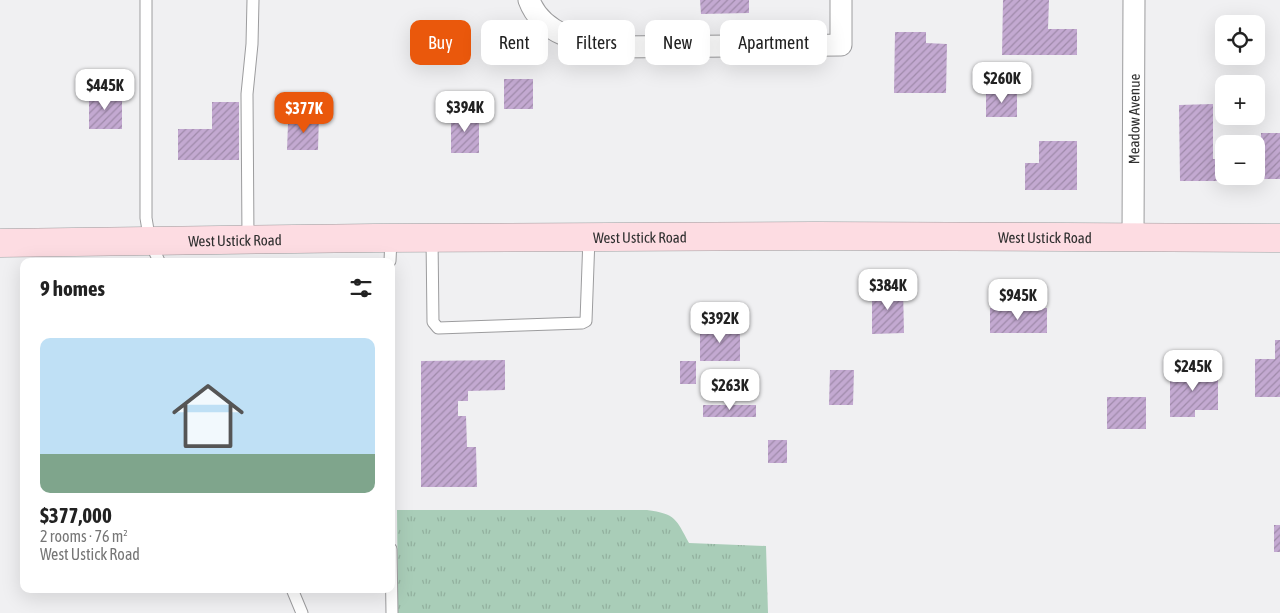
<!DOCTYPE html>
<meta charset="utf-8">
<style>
body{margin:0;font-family:"Asap Condensed",sans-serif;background:#f2f2f2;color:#222;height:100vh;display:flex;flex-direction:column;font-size:19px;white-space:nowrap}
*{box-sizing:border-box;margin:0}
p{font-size:16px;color:#767676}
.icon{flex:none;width:28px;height:28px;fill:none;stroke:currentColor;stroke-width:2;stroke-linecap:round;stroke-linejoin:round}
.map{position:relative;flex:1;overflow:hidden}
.panel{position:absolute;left:20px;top:258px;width:375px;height:335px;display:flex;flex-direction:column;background:#fff;border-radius:10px;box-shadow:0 5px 20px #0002}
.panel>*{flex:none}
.top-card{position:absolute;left:410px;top:20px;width:475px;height:45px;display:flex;gap:10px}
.controls{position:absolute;left:1215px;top:15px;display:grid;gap:10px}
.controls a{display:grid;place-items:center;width:50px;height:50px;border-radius:10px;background:#fff;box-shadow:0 5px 20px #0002;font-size:25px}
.price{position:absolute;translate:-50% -42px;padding:0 11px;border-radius:10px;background:#fff;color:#222;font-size:16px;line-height:32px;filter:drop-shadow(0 1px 2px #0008)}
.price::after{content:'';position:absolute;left:50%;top:30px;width:15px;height:11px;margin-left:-8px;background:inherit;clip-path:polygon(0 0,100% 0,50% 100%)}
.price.current{background:#ea580c;color:#fff}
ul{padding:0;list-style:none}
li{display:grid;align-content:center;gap:10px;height:265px;padding:0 20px}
li span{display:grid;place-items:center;height:155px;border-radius:10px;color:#555}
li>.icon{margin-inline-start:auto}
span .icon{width:90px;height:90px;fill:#fffc;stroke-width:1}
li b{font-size:21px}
h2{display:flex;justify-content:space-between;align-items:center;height:60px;padding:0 20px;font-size:21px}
.pill{padding:0 18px;border-radius:10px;background:#fff;box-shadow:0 5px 20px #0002;font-size:18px;line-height:45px}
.pill.current{background:#ea580c;color:#fff}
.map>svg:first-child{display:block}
.grass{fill:url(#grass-tufts)}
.building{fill:url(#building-hatch)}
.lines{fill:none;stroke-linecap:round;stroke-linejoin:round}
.service-casing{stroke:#9c9c9e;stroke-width:13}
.minor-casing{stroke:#9c9c9e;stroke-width:23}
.secondary-casing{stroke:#9c9c9e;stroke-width:29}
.service{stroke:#fff;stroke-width:11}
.minor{stroke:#fff;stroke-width:21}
.secondary{stroke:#fddce2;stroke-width:28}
.labels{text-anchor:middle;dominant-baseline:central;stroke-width:4;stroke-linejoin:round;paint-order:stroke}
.street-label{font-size:15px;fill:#2e2e2e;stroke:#f0f0f2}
</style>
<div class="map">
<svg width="1280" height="613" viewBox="0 0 1280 613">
<defs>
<pattern id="grass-tufts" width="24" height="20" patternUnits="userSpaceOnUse" patternTransform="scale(1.25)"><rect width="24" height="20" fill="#a9cdb8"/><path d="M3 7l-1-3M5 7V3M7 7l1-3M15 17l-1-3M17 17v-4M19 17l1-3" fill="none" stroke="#92b09e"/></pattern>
<pattern id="building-hatch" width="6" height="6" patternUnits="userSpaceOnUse" patternTransform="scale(1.25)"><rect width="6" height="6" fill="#c3a9d1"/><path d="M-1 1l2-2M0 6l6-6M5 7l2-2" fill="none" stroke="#9f8aaa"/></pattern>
</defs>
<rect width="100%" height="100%" fill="#f0f0f2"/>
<!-- grass -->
<path class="grass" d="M397 510H647C676 514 676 519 689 543L766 546 768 613H398Z"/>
<!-- building -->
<path class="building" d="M700 0H749V13L701 14Z
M1003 0H1049L1048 29H1077V55H1002Z
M895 32H926V43L947 44 946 93H894Z
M113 72H124V87H108V74H113Z
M504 79H533V109H504Z
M986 91H1017V117H986Z
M89 93H122V129H89Z
M212 102H239V160H178V129H212Z
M1213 104V159H1224V176H1231V181H1180L1179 105Z
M301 114H319L318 150H287L288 124H301Z
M451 114H479V153H451Z
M1261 133H1280V179H1250V176H1256V153H1261Z
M1039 141H1077V190H1025V163H1039Z
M872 289H903L904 333 872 334Z
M990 308H1047V333H990Z
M700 327H740V361H700Z
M1275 340H1280V397H1255V359H1275Z
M505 360V390L468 391V401H458V416H466L467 447H476L477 487H421V361Z
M680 361H696V384H680Z
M830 370H854L853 405H829Z
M1170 370H1218V410H1195V417H1170Z
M1107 397H1146V429H1107Z
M703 405H756V417H703Z
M768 440H787V463H768Z
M1274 525H1280V552H1274Z"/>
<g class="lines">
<!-- service casing -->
<g class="service-casing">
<path id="service" d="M146 0V218L150 242 159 261
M432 238 433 322 438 328 582 323 586 321 589 237
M248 240 247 94 252 44 253 0
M390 261 391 239
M391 549 392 613
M292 589 302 613"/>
</g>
<!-- minor casing -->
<g class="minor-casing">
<g id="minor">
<path d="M529 0C542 35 581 42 613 47L841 45V0"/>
<path id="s1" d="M1133 238 1134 0"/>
</g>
</g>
<!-- secondary casing -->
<g class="secondary-casing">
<g id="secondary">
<path id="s2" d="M0 243 375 238 815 236 1280 238"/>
</g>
</g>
<!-- service -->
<use href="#service" class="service"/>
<!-- minor -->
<use href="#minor" class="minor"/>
<!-- secondary -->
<use href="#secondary" class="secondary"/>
</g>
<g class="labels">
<!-- street labels -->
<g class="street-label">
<text stroke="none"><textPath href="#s1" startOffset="119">Meadow Avenue</textPath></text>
<text stroke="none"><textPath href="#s2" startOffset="640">West Ustick Road</textPath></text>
<text stroke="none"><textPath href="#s2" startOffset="1045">West Ustick Road</textPath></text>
<text stroke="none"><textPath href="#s2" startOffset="235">West Ustick Road</textPath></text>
</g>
</g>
</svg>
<div class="controls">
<a><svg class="icon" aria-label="locate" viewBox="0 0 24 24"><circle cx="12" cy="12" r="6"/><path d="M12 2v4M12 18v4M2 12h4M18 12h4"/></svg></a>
<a>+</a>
<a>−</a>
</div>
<b class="price" style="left:1002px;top:104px">$260K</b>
<b class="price" style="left:105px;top:111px">$445K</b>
<b class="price" style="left:465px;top:133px">$394K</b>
<b class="price current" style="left:304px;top:134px">$377K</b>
<b class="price" style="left:888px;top:311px">$384K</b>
<b class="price" style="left:1018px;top:321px">$945K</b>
<b class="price" style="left:720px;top:344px">$392K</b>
<b class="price" style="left:1193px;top:392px">$245K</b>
<b class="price" style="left:730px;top:411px">$263K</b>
<div class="top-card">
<a class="pill current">Buy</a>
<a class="pill">Rent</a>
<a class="pill">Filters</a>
<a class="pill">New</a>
<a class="pill">Apartment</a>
</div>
<section class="panel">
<h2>9 homes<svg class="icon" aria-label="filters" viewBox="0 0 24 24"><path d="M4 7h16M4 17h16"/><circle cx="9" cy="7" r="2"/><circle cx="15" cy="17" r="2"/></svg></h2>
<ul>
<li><span style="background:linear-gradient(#bfe0f5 75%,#7fa58c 0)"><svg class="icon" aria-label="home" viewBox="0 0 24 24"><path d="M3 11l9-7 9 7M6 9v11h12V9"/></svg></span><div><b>$377,000</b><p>2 rooms · 76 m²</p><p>West Ustick Road</p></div></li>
</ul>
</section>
</div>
